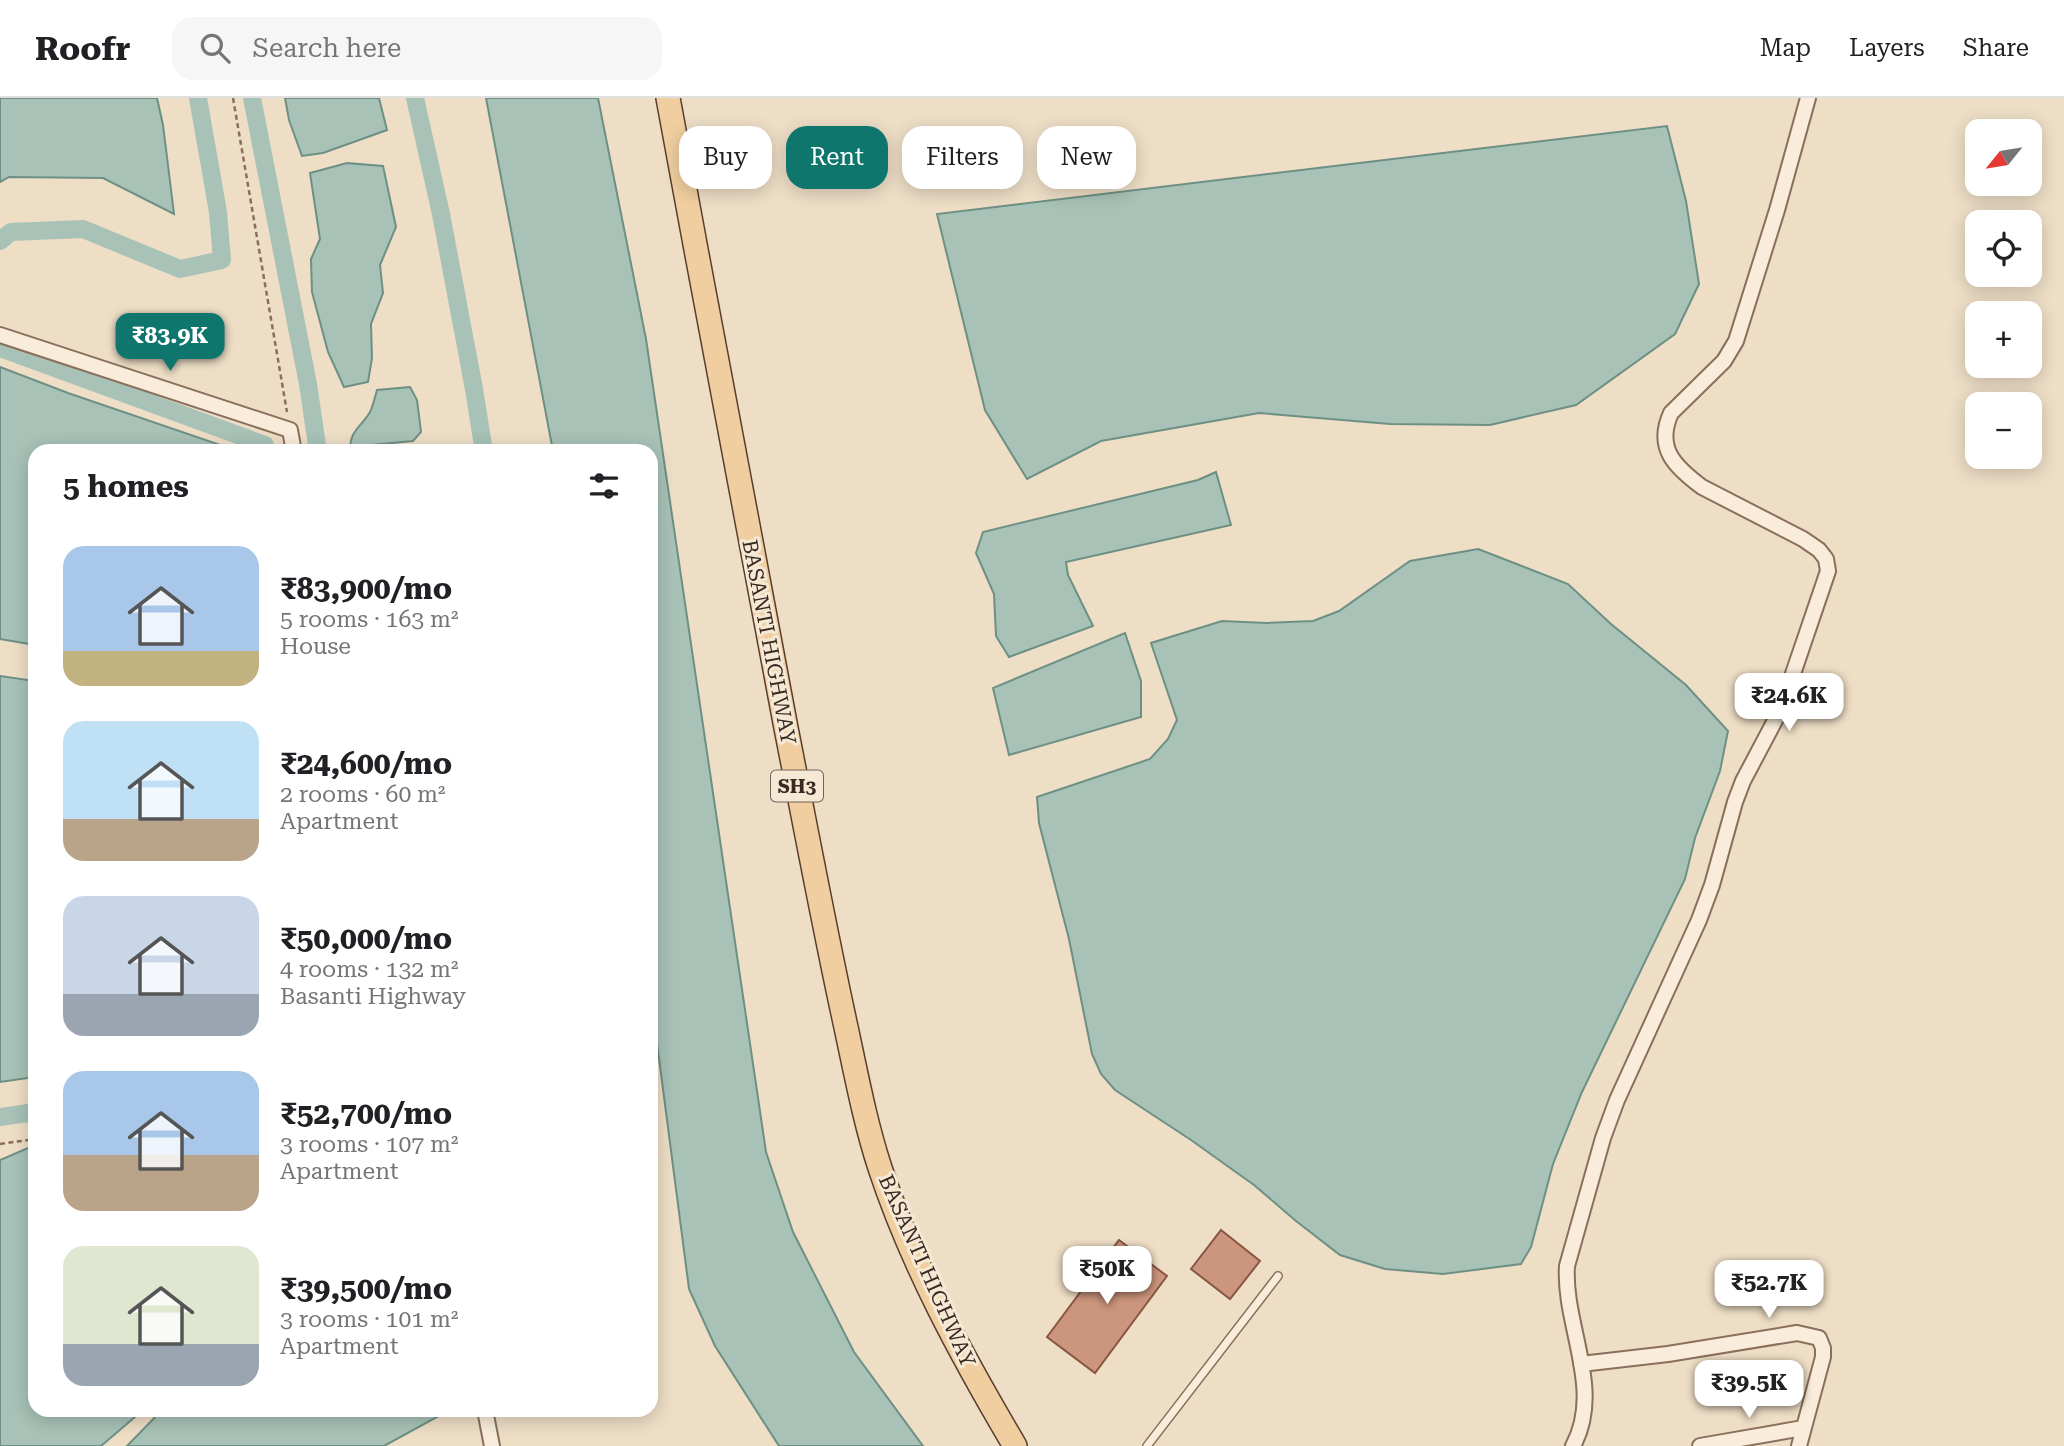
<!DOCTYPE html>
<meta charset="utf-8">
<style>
body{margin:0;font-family:"Roboto Serif",serif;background:#f6f6f6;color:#202124;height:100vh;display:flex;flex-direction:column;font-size:26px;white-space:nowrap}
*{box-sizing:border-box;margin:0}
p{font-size:23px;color:#757577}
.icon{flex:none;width:38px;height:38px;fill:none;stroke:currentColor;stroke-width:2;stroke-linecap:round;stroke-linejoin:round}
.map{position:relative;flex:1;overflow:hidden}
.drawer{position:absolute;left:28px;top:346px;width:630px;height:973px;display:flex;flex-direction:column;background:#fff;border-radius:21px;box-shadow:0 4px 18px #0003}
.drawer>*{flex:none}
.banner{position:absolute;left:679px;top:28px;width:665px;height:63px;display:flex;gap:14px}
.needle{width:46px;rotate:240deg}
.tools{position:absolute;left:1965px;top:21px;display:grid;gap:14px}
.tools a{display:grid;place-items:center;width:77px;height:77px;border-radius:14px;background:#fff;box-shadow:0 4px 18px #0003;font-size:35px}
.price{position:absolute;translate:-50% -60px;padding:0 16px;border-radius:14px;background:#fff;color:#222;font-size:23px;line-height:46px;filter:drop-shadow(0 2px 4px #0008)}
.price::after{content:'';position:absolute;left:50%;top:42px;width:21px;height:16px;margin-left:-10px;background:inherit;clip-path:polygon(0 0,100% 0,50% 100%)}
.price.selected{background:#0f766e;color:#fff}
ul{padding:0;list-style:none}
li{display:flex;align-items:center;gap:21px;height:175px;padding:0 35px}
li span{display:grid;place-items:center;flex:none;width:196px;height:140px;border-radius:21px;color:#555}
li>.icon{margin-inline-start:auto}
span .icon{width:84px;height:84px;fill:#fffc;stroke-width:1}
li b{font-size:30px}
h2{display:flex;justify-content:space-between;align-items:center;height:84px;padding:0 35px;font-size:30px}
.pill{padding:0 24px;border-radius:21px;background:#fff;box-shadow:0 4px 18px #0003;font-size:24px;line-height:63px}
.pill.selected{background:#0f766e;color:#fff}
header{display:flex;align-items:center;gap:42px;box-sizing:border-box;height:98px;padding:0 35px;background:#fff;border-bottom:2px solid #e0e0e0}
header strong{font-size:33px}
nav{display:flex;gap:38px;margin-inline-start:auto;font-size:24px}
.search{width:490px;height:63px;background:#f6f6f6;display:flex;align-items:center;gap:18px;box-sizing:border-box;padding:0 24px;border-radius:21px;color:#757577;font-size:26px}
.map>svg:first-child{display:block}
.water{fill:#a8c2b7;stroke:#6e9084;stroke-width:2}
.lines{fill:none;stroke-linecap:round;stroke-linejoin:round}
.canal{stroke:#a8c2b7;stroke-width:18}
.building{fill:#cc957d;stroke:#895642;stroke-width:2}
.service-casing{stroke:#8a6f5c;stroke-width:10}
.minor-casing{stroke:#8a6f5c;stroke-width:18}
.primary-casing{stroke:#583e30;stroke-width:26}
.path{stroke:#8a6f5c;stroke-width:2.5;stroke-dasharray:5 3.5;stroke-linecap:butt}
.service{stroke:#f9ecda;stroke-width:7}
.minor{stroke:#f9ecda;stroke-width:14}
.primary{stroke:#f0ce9f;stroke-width:23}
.labels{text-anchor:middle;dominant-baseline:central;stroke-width:6;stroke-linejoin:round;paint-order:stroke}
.shield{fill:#f5e9d6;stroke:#726357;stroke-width:2}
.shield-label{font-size:19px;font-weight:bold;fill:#3a2920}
.street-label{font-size:21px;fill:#3a2920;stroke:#f5e9d6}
</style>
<header>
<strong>Roofr</strong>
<div class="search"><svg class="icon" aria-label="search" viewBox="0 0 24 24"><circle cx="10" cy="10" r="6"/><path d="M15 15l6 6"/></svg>Search here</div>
<nav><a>Map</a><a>Layers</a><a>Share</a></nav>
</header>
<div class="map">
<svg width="2064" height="1348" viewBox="0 0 2064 1348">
<rect width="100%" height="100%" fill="#eedec6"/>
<!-- water -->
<path class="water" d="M0 0H157L163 27 174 116 103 80 9 79 0 84Z
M285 0H379L387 32 323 55 302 58 289 22Z
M486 0H598L646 241 766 1054 793 1134 854 1254 923 1348H779L715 1248 689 1191 651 899V354L553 353Z
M1667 28 1686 103 1699 186 1675 236 1576 307 1490 327 1390 326 1259 315 1101 343 1027 381 985 312 937 116Z
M347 65 383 68 396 129 380 167 383 195 371 226 372 260 368 284 344 289 328 254 312 194 311 161 320 141 310 75Z
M0 269 68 295 232 351 233 353 35 354V547L0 541Z
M410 289 417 302 421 334 413 343 372 347 370 353H351C347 335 363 327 370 314 373 308 375 299 377 292Z
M1216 374 1231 427 1066 464 1068 477 1093 528 1009 559 996 538 994 496 976 455 983 434 1198 382Z
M1478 451 1568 486 1611 526 1686 587 1728 633 1720 673 1695 740 1685 781 1582 994 1553 1066 1531 1149 1521 1166 1443 1176 1385 1171 1340 1157 1296 1123 1254 1087 1191 1042 1115 992 1101 976 1092 956 1069 841 1039 725 1037 699 1150 661 1168 641 1177 622 1151 545 1222 523 1267 525 1313 523 1339 513 1410 463Z
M1125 535 1141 583V619L1009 657 993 590Z
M0 578 35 583V979L0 984Z
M35 1047V1312L142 1313 101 1348H0V1062Z
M162 1312H448V1313L384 1348H127Z"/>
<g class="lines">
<!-- canal -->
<path class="canal" d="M252 0 308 286 318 354
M415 0 441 116 474 291 484 354
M0 143 11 134 83 131 180 171 222 162 218 114 198 0
M0 250 265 347 268 354
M0 1019 35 1014"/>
</g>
<!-- building -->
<path class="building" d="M1221 1132 1260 1163 1230 1201 1191 1171Z
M1119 1142 1167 1178 1095 1275 1047 1239Z"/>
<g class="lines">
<!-- service casing -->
<g class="service-casing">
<path id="service" d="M1147 1348 1278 1178"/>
</g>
<!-- minor casing -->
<g class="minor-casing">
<path id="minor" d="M0 237 290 332 294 354
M1581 1266 1668 1256 1797 1235 1819 1240 1823 1250V1259L1799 1348
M485 1312 492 1348
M1573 1348C1604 1291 1563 1227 1567 1168L1603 1040 1617 1002 1699 822 1712 787 1735 704 1743 683 1781 611 1828 473 1826 461 1819 452 1803 441 1702 389C1675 369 1655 350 1671 315L1724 263 1736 243 1777 112 1808 0
M1700 1348 1803 1330"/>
</g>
<!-- primary casing -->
<g class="primary-casing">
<path id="primary" d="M668 0C707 210 745 420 786 630 805 726 823 823 844 920 855 970 864 1021 880 1070 912 1167 963 1260 1015 1348"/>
</g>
<!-- path -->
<path class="path" d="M233 0 287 314
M0 1046 35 1041"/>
<!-- service -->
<use href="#service" class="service"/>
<!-- minor -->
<use href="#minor" class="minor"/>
<!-- primary -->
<use href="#primary" class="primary"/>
</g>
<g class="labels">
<!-- shield labels -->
<rect class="shield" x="771" y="672.5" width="52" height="31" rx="5"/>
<g class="shield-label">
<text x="797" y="688">SH3</text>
</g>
<!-- street labels -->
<g class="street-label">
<text transform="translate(769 544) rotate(79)">BASANTI HIGHWAY</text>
<text transform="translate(927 1173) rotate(66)">BASANTI HIGHWAY</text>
</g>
</g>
</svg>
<div class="tools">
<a><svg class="needle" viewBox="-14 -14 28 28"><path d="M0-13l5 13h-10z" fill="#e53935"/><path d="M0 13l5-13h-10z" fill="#757577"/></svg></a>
<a><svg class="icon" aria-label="locate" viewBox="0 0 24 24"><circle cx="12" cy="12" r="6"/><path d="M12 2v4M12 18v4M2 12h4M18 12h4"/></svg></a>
<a>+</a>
<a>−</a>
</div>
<b class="price selected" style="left:170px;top:275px">₹83.9K</b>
<b class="price" style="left:1789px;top:635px">₹24.6K</b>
<b class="price" style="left:1107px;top:1208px">₹50K</b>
<b class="price" style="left:1769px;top:1222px">₹52.7K</b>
<b class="price" style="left:1749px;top:1322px">₹39.5K</b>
<div class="banner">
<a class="pill">Buy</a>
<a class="pill selected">Rent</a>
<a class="pill">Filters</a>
<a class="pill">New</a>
</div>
<section class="drawer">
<h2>5 homes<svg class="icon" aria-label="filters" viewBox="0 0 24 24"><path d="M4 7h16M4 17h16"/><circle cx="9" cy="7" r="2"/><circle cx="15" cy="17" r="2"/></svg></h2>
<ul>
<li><span style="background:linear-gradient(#a9c7e8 75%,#c2b280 0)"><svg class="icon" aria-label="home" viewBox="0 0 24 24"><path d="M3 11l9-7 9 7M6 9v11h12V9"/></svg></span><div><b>₹83,900/mo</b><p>5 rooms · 163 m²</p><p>House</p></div></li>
<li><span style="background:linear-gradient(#bfe0f5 70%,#b9a48a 0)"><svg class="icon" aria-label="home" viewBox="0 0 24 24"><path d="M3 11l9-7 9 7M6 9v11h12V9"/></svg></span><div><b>₹24,600/mo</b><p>2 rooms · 60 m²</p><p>Apartment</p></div></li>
<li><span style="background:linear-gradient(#c9d6e8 70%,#9aa5b1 0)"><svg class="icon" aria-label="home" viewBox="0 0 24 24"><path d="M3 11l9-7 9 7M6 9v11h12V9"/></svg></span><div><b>₹50,000/mo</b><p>4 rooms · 132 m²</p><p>Basanti Highway</p></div></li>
<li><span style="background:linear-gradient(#a9c7e8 60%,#b9a48a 0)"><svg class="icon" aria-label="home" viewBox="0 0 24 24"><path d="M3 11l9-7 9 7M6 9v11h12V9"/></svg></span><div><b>₹52,700/mo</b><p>3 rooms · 107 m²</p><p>Apartment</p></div></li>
<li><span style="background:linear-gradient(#dfe7d0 70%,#9aa5b1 0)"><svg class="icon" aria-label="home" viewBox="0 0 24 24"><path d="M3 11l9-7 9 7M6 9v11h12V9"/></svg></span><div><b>₹39,500/mo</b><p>3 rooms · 101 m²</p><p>Apartment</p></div></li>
</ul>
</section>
</div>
